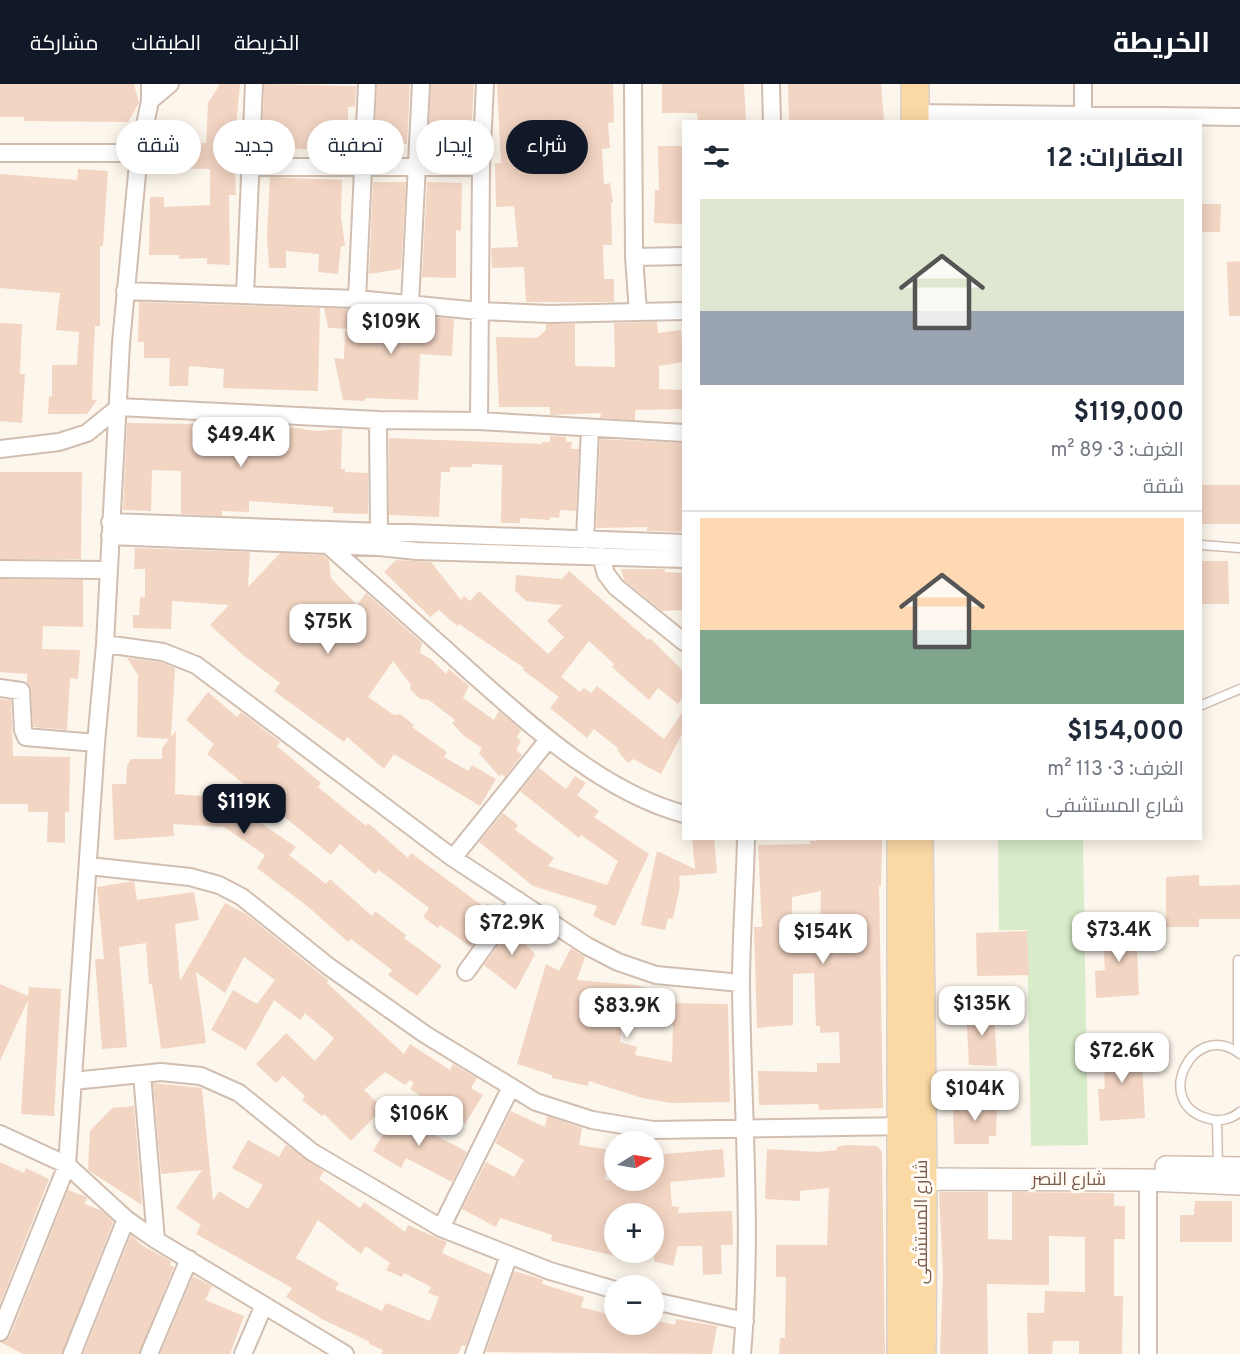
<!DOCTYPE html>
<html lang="ar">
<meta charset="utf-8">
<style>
body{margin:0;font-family:Overpass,Cairo,sans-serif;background:#f6f6f7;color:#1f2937;direction:rtl;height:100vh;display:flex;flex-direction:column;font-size:22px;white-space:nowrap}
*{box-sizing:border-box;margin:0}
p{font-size:20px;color:#747a83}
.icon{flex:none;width:33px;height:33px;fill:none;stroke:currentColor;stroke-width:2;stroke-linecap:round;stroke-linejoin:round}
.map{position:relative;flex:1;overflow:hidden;direction:ltr}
.panel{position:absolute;left:682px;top:36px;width:520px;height:720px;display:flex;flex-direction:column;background:#fff;border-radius:0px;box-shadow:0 3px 15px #0003;direction:rtl}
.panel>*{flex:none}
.guide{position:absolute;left:18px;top:36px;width:570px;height:54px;direction:rtl;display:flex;gap:12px}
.needle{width:39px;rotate:79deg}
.buttons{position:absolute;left:604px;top:1047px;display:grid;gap:12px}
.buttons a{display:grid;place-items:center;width:60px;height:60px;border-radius:50%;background:#fff;box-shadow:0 3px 15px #0003;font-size:30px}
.price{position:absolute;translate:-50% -51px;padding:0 14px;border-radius:12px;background:#fff;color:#222;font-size:20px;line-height:39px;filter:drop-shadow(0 2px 3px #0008)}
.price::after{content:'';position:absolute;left:50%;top:36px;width:18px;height:14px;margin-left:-9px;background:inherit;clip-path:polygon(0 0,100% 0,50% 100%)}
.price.on{background:#111827;color:#fff}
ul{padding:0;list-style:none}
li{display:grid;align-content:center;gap:12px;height:318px;padding:0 18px}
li+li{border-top:2px solid #e0e1e3}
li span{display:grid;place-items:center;height:186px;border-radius:0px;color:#555}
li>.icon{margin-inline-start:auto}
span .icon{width:108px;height:108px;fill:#fffc;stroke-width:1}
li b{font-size:26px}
h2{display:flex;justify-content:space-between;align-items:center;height:72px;padding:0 18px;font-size:26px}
.chip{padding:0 21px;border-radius:27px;background:#fff;box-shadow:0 3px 15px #0003;font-size:21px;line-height:54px}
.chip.on{background:#111827;color:#fff}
header{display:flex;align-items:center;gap:36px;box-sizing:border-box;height:84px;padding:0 30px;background:#111827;color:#fff}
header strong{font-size:28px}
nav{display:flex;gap:33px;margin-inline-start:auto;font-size:21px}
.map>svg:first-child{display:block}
.green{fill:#d8ecc9}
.building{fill:#f3d5c3;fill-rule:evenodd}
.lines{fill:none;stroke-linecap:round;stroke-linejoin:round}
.service-casing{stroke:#d1beb0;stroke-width:11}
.minor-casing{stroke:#d1beb0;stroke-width:20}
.tertiary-casing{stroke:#d1beb0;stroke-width:24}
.primary-casing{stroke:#dad1cd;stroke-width:30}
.service{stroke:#fff;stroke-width:8}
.minor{stroke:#fff;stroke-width:16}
.tertiary{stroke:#fff;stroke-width:21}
.primary{stroke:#fbd9a5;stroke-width:27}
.labels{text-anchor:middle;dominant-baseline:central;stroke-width:6;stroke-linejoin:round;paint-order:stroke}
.street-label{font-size:18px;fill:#7a5c4d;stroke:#fffaf3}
</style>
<header>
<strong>الخريطة</strong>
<nav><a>الخريطة</a><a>الطبقات</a><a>مشاركة</a></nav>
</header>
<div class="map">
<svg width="1240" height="1270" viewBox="0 0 1240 1270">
<rect width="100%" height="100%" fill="#fdf6ec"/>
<!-- green -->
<path class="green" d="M998 755H1083L1088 1061 1031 1062 1027 846H999Z"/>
<!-- building -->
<path class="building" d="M0 0H134L139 19 128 38 24 37V33H0Z
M220 0H240L234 63 236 111H229L230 181 207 180V174L179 175V171H149L150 113H164V123L210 121V85L168 84 169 58 206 59 208 19Z
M264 0 356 2 355 22 348 23V49H343V66L262 64Z
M377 0H410L407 60H404L403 72 374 70Z
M431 0H474L471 54H455V62L428 61Z
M497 0H613L614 38 608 39 610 64 602 65 604 100 610 99 613 118 611 119 612 161H603L604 195H614V218H526L524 183 492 184 491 164 518 163 514 122 496 123 495 79H501Z
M662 0H744L746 38H698L697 29H662Z
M788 0H881L884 38H789Z
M658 62H684L682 140 654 139 655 106H659Z
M78 85 108 87 103 162H100V242H95L94 259 92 316H97L87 330H48L49 312 52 313V281H77L79 248 56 246 60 209 0 204V90L77 96Z
M270 93 342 96 341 133 345 162H341L338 190 318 188 319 170 286 167V184H269L267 152Z
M373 98H406L401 185 369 190Z
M427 98 462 99 461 147 456 146V194L422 193Z
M1202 120H1221L1220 148H1202Z
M1240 177V232H1229L1227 178Z
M139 218 320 224 318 307 223 304 224 285 189 282 188 302H169L170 274H144V258H138Z
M324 224 353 225 355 245 328 244Z
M369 227 454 235 452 272 420 270 418 316 365 314V317L343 316 334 274 344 275 345 247 370 245Z
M657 238 658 249 681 246 684 278 659 282V305L684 306V325L635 326V336L600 334 601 329 550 331V323H499L496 253 537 254 546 246V240H575V282L615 283 614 239Z
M0 239 22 240 20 290H25L22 339 0 337Z
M195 337 255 340V351L283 354 284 342 315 347 342 345 341 385H345V388L368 389V430L333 429V423L249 417V428L222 427V432L181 430V387L152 386 151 427 123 426 127 339 195 340Z
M550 352 566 353V358H572L571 365H579L576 427 560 426 559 434 550 433V436L520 434V439H501L502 381 472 380V383H450V388H441L439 433 389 431V354L542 360V358H550Z
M600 355 684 359V448L647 447V443L596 444Z
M0 388H82L81 475H0Z
M1202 401H1240V440H1202Z
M135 464 250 468 248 503 280 469 324 471 329 476 331 494 357 521 366 509 422 559 420 569 431 575 446 590 449 585 469 602 463 614 494 636 499 627 521 646 517 653 521 657 516 666 522 671 505 693 501 690 500 693 479 669 482 664 464 652 452 639 455 636 429 616 420 615 410 605 411 601 393 577 368 613 394 631 400 630 414 641 412 643 447 668 444 673 468 687 472 681 496 695 480 722 394 670 384 685 347 653 344 658 274 607 280 599 243 571 210 541 229 521 172 517 171 545 133 544V531H139L140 513 145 514V485H134Z
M396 476 431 478 461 516 464 512 470 517 479 507 548 570 564 553 547 537 562 521 526 517 515 507 516 491 562 495 569 487 648 556 650 554 684 588V611L678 620 658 604 649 616 612 583 614 580 589 557 561 593 580 608 584 604 591 609 597 602 664 655 684 626V646L661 690 633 675 628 679 617 666 619 665 594 645 587 654 550 624 559 613 523 586 524 584 459 540 457 542 439 526 430 533 384 488Z
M1202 477H1228L1229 520H1202Z
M621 485H665V488L684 489V526L662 527 624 496Z
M0 495 83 496V543L43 542 42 565 80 566 78 595 70 594 67 646 33 643 31 606 27 598V590L0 588Z
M127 574 160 578 175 584 171 653 176 647 175 710 227 714V716L296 763 289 771 326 800 330 795 372 832 375 827 406 851 404 854 442 882 417 912 388 891 392 886 351 855 348 858 307 822 257 784 265 771 224 743 173 740 174 752 114 756 112 700H126L127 682 131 675H162V664L169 655 137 653 138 591Z
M208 608 237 633 241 628 280 658 277 662 321 699 318 703 366 742 368 739 408 774 411 769 484 823 487 819 498 826 471 863 440 841 438 844 423 833 429 824 379 786 375 790 340 760 331 771 207 670 214 660 186 636Z
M0 615 11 616 13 672 70 673 69 728H65V759L47 758 48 728H28V720H0Z
M539 684 566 705 575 692 586 699 577 711 599 727 594 733 649 770 615 842 593 832 597 822 533 802 479 758 503 729 518 741 515 746 554 774 548 782 607 801 618 777 581 751 579 754 520 707Z
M692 754H714L717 789 679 792 680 802 673 835 668 834 665 846 641 841 657 767 695 785Z
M816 755 882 756 881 802H879L883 1024 819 1026 818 1020 759 1021 758 987 817 988V979H840L839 948 820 949V942H816L814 889 793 890V941L757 944 754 843H762L758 761 810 760V757H816ZM821 807 820 844 792 843V813Z
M1199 791V802L1240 801V835H1199V843H1166V793Z
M134 797 137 816 194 808 199 836 175 840 180 897 225 819 246 830 329 897 327 899 404 970 410 960 450 986 453 980 477 994 471 1004 483 1011 465 1040 410 1005 414 999 410 996 405 1001 385 988 364 1006 383 1024 351 1057 324 1030 322 1032 302 1016 305 1012 283 992 276 999 256 980 286 949 315 977 334 954 305 929 300 936 274 916 246 966 211 946 233 906 257 920 275 896 244 873 225 909 196 888 206 959 161 965 152 900H149L146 859 119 863 127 963 102 965 95 875H104L97 803Z
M516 837 532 845 523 858 535 870 516 906 484 881Z
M1136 840 1139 911 1096 914 1095 887 1105 886 1102 842Z
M1027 847 1029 891 977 892 976 849Z
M571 864 585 873 577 896 635 901 662 908 659 919 728 920 730 1018 671 1019 642 1014 589 997 588 1002 552 994V991L517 980 546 880 559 887ZM623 930 673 941 672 978 635 971 637 963 620 958Z
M0 900 28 912 29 903 61 905 54 1032 21 1030 28 916 0 977Z
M994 925 997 982 969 981 966 926Z
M1141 960 1145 1034 1100 1037 1098 1005H1105L1103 962Z
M153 999 202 1004 213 1117 219 1107 248 1125 263 1101 232 1084 248 1056 279 1073 286 1061 324 1087 319 1095 360 1124 364 1118 405 1148 408 1141 447 1158 442 1169 491 1191 466 1262 462 1261 458 1270H381L383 1266 369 1260 370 1258 322 1235 286 1213 292 1204 196 1150 201 1141 176 1124 202 1086 161 1090ZM318 1136 361 1170 366 1162 390 1179 386 1186 402 1193 404 1189 431 1203 428 1209 439 1213 430 1237 386 1219 382 1227 335 1205 339 1199 296 1174Z
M997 1016 996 1052H989V1060H954L953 1018Z
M134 1022 142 1121 88 1086 90 1047 112 1024Z
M398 1026 425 1042 424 1045 467 1068 452 1098 406 1074 401 1084 373 1067Z
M511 1027 545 1043 547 1032 582 1044 579 1061 610 1066 605 1095 640 1105 639 1096H654V1071L723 1065 725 1093 670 1098 672 1122 679 1123 678 1129 732 1127 733 1161H721L722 1190 703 1191 702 1162H678L673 1182 654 1177V1130H615V1172L551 1157 552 1151 500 1134 496 1143 462 1125 486 1078 514 1093 524 1076 495 1059Z
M845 1061 877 1062 882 1068 885 1270H779L780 1254H785L786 1193H776V1161H827L829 1104 800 1107V1117L765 1115 767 1065 818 1068 837 1066V1063Z
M0 1078 24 1089 26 1084 49 1095 0 1220Z
M68 1106 87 1113 85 1120 102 1127 113 1137 112 1141 62 1270H23L0 1258 10 1252Z
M939 1108H988V1155L1012 1156V1108L1114 1109V1122H1125V1155H1114V1212H1123L1122 1270H1079V1257H1053L1052 1270H1028L1027 1229H1044L1045 1207 1085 1208V1153L1049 1152V1201L987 1200 988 1270H940L943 1190Z
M1195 1117H1232V1158H1180V1131H1194Z
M131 1151 143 1162 171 1177 170 1181 174 1183 139 1270H83Z
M514 1187 541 1195 543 1196 542 1200 584 1213 581 1223 615 1232V1240H654V1236L675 1241 676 1235 717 1242 712 1270 486 1268Z
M193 1192 212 1202 205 1216 244 1232 230 1270H160Z"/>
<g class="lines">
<!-- service casing -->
<g class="service-casing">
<path id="service" d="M1202 461 1240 464
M1202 621 1240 605
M1238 968V876
M1240 970C1194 933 1149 1021 1210 1035 1220 1038 1232 1035 1240 1028
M1217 1037 1218 1083"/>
</g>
<!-- minor casing -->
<g class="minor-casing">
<path id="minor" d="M633 0 634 173 638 228 684 227
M771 0 772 38
M1083 0V30
M150 17 170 0
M915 29 1240 33
M0 69H139
M251 83H481
M634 173 684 172
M125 207 357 215 479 227 550 230 638 228
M245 211 254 0
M357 215 367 0
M410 220 421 0
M378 336 379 447
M479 337 481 83 485 0
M0 365 59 358 87 349 119 323 378 336 479 337 684 349
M110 438 684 459
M110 452 379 463 417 467 684 475
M585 456 590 345
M328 461C374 502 421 543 467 585 529 640 602 708 684 730
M601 472 606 490 616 503 684 558
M0 485 107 486
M105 560 163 568 196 581 453 774 587 862 618 878 656 891 741 899
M0 604 21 607 23 646 26 653 96 659
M453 774 548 656
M89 782 190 793 219 801 242 813 328 882 426 951 536 1018 592 1036 653 1046 908 1042
M466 888 518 816
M142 990 156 1156
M73 997 161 988 201 992 239 1009 312 1068 441 1144 550 1187 615 1206
M0 1050 67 1081 126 1135 156 1156 345 1270
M1148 1096V1270
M441 1144 511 1003
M654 1217 745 1237
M0 1248 67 1081 96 659 105 560 121 259 139 69 150 17V0
M72 1270 126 1135
M149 1270 189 1175
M243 1270 264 1221
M474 1270 509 1171
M742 1270C753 1148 742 1023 741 900 741 852 745 803 746 754"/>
</g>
<!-- tertiary casing -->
<g class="tertiary-casing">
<path id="tertiary" d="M1166 1083 1240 1084
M911 1103 923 1095 1148 1096 1240 1100"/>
</g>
<!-- primary casing -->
<g class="primary-casing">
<path id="primary" d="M915 0V38
M919 754 923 1095 922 1270
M901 1270V754"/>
</g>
<!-- service -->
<use href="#service" class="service"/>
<!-- minor -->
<use href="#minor" class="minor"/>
<!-- tertiary -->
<use href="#tertiary" class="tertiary"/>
<!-- primary -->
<use href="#primary" class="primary"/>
</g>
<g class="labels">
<!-- street labels -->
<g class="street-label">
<text x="1069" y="1096">شارع النصر</text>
<text transform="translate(922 1138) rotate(-90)">شارع المستشفى</text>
</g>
</g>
</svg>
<div class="buttons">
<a><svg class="needle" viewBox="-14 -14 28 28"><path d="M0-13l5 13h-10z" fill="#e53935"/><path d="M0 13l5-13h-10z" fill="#747a83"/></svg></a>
<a>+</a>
<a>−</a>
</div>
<b class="price" style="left:391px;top:271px">$109K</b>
<b class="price" style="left:241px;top:384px">$49.4K</b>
<b class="price" style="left:328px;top:571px">$75K</b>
<b class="price on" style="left:244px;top:751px">$119K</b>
<b class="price" style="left:512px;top:872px">$72.9K</b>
<b class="price" style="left:1119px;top:879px">$73.4K</b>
<b class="price" style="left:823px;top:881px">$154K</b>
<b class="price" style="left:982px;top:953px">$135K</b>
<b class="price" style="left:627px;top:955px">$83.9K</b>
<b class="price" style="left:1122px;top:1000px">$72.6K</b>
<b class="price" style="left:975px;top:1038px">$104K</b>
<b class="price" style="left:419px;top:1063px">$106K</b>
<div class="guide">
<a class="chip on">شراء</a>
<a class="chip">إيجار</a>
<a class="chip">تصفية</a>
<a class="chip">جديد</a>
<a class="chip">شقة</a>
</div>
<section class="panel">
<h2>العقارات: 12<svg class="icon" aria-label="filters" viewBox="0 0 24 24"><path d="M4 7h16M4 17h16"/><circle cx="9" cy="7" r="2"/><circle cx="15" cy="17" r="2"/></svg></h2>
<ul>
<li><span style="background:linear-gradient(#dfe7d0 60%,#9aa5b1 0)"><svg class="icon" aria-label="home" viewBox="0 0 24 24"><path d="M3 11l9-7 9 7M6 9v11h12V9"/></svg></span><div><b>$119,000</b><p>الغرف: 3 · 89 m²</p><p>شقة</p></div></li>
<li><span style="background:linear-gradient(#ffd9b3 60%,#7fa58c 0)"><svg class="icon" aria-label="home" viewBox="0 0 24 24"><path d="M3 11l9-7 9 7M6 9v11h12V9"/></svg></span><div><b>$154,000</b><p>الغرف: 3 · 113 m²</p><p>شارع المستشفى</p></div></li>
</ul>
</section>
</div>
